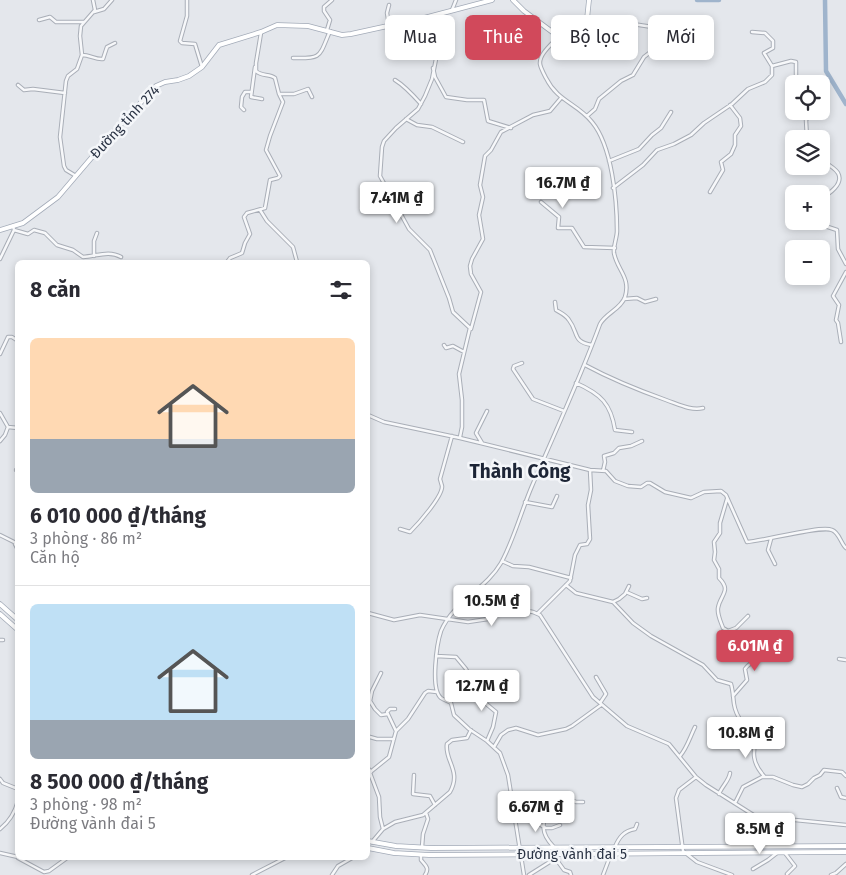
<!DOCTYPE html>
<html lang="vi">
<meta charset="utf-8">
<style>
body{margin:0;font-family:"Fira Sans",sans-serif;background:#f2f2f3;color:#2b2b33;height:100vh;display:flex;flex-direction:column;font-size:19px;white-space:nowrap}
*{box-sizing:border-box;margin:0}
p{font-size:16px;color:#7c7c81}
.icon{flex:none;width:28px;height:28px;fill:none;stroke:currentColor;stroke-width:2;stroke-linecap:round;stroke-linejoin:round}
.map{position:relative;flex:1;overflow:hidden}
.panel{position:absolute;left:15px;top:260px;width:355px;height:600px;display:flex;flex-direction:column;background:#fff;border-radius:8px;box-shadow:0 2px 8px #0003}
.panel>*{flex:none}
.hud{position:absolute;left:385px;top:15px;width:385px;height:45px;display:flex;gap:10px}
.tools{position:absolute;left:785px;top:75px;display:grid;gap:10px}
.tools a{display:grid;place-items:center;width:45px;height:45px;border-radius:8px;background:#fff;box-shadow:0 2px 8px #0003;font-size:25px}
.price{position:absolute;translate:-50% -42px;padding:0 11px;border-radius:5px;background:#fff;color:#222;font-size:16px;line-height:32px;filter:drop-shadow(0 1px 2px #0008)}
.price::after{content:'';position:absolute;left:50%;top:30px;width:15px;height:11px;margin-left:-8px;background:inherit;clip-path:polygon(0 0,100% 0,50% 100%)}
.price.on{background:#d1495b;color:#fff}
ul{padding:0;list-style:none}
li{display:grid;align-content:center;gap:10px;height:265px;padding:0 15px}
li+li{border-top:1px solid #e1e1e2}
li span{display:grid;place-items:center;height:155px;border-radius:8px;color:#555}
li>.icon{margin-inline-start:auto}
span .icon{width:90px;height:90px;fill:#fffc;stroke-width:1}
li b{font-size:21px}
h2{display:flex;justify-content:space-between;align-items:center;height:60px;padding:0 15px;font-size:21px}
.chip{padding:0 18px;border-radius:8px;background:#fff;box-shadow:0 2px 8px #0003;font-size:18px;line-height:45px}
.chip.on{background:#d1495b;color:#fff}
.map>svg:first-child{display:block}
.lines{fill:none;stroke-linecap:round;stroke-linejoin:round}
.river{stroke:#9fb4cc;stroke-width:4.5}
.minor-casing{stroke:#a9aeb7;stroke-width:4.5}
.major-casing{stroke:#a3abb8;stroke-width:5.5}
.minor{stroke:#f7f8fa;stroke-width:2.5}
.major{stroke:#fff;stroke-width:4}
.labels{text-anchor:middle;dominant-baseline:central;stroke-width:5;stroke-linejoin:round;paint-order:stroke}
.street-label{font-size:14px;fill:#2b3445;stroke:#f4f6f9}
.district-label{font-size:19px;font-weight:bold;fill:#1d2536;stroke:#f4f6f9}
</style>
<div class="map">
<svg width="846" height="875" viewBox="0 0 846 875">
<rect width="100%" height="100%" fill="#e4e7ec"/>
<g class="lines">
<!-- river -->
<path class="river" d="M697 0H719
M825 0 826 71 846 104"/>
<!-- minor casing -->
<g class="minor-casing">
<path id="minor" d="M187 0V16L180 41 182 43 195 44 202 67
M389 5 387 13 389 25
M452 10 456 0
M94 12 104 9 112 0
M424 18 427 26 435 35 439 44 432 79 425 96 418 109 396 128 384 141 382 147 380 176 409 229 430 250 449 298 453 312 470 328 459 374 462 400V427L460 437
M39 20 50 17 56 22H84
M327 30 330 20 324 11V7L332 0
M82 55C90 55 96 60 103 59L107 47 115 43
M293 58C322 59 319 57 330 31
M772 66 791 61 796 62V84
M255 67 251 97 262 99
M433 68 435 77 446 97 467 100H484L488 121 511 128
M395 80C405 86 413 95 421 104
M18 85 24 90 33 89 65 93
M279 94H294L308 89 312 97
M244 110 241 107 242 97 245 92H251
M587 116 595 109 599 99 621 81 633 75 644 57 666 40 659 28 613 21 588 19
M406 119 417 125 432 127 463 142
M807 139 806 120 814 111
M821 160C826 163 835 168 838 173 844 184 829 194 821 198
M609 161 639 149 652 135 661 128 671 112
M76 176 66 170 64 166 60 137 66 81 68 76 77 69 82 55 80 36 81 26 95 10 93 0
M613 188 643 165 657 150 674 144 691 135 704 123 732 104 748 89 765 82 772 75V66L764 53 773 48V41L765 33 752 32
M710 192 723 170 721 162 731 154 735 145V135L741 126 740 118 730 105
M541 202 559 217 558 228H572L584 247 615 248
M260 210 267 221 293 247 297 262
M821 221 825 226 837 230 838 249 846 264
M14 230 28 234 34 230 45 233 57 245 73 250 83 257C97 256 109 250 121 257
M94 256V241L97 233
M0 259 14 230 13 226
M227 262 230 258 242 253 245 243 250 234 244 217 247 213 265 208 270 180 278 178 280 176 266 150 270 136 283 102 279 94 275 78C269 73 262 77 256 71V63L261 33
M624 299 637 298 645 302 656 299
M555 302 556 310C561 313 566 315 569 320 579 333 572 342 592 345
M471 329 481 292 471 274 470 266 472 259 483 239 479 215 483 197 480 185 485 156 491 150 501 132 533 115 550 111 561 98
M841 342 838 323 836 320 839 305 833 296 846 272
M444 345 446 348 453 346 464 352
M0 354 8 337H12L18 341
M522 363 514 366 513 369 533 399 564 411
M585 365C611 379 638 390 666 400 678 404 691 411 703 408
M576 383C601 394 611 404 615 430L632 432
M0 413 8 427 5 435 0 441
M368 415 384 422 460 438 590 470 606 471 615 481 628 486 641 487 647 483H650L665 492 691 498 704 492 721 491 726 495 747 542C764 541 821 525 832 530 839 532 841 544 846 548
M8 427 18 428
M482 443 476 433 487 411
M16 470H18
M603 471 605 462 604 456 614 453 619 448 631 446 642 441
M727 499 720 523V533L714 542 715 552 714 560 719 569V578C732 591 720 595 718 608 717 615 721 622 723 628L728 631 736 628 748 616
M525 502 552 507 557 496
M400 529 410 532C418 524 443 496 442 486 442 486 440 479 440 479L452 436
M0 535 18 544
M771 539 768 550 775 564
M15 544 18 550
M502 561 513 566 529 567 571 578
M566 585 576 593 613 602 619 599 625 594 629 586
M626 592 642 599 647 598
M613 602 633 623 651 636 703 665 717 680 731 684C733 691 733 697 734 704 736 717 746 730 758 736 751 752 753 764 764 776
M368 613 394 620 420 615 468 622 488 619 501 609 508 607 533 612 540 615 593 697 627 726 669 744 696 777 706 785 755 816 846 825
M538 613 570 581 575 555 580 545 587 544 590 539 588 505 591 490 590 470
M0 640H3
M436 656 456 657 466 669 473 682 485 688 484 702 496 712 493 727 487 741
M839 659 846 660
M381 673 372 691 370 701 375 709 381 715 388 714
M596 677 606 694 600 703
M733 696 747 680 745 669C754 656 773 659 787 656
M395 709H390L387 712 396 731
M370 737 377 739H394
M494 747 501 735 508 730 516 728 538 735 566 729 572 726 601 705
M680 756C687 748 690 737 695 727
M368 768 371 772
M370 773 379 797 380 817 383 829
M368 774 389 757 396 731 408 719 425 693 428 691 437 692
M414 775 413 794 430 796 435 805
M696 777 679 790 676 798 683 851 697 862 732 875
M0 779 3 783 18 789
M837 788 841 797 846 798
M719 794C722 786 729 781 730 773
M735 803 743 787 762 777H773L793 785 802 787 808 784 814 778 820 775 824 770 842 772 846 776
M514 810 546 828H552L560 825
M755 816 762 829 778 845
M0 829C9 822 15 812 18 801
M372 842 383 829 395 822 423 815 450 792C462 771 444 760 447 744L452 740 467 738 471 730
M553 846C538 831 544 820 549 801L551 799 562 796 576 802H583
M422 847 423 834 428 819 426 813
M615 847C619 837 624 831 635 829L637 824
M0 853 18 857
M785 853 795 866 787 874
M421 855V860C425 865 430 868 425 875
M18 858 44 872 49 871 67 858
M556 859 564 870 570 872 571 875
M753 869 768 860 777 853
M252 875 285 858
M332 875 338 866 352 858
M524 875 508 775 500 753 487 741 469 729 454 715 451 703C448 701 444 700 441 698 430 689 437 643 441 631 453 602 486 589 501 563 513 542 522 509 532 486 555 432 580 379 600 324 606 313 621 309 625 297 631 277 617 270 614 253 613 246 617 238 617 231 617 200 612 146 592 122 577 103 558 102 546 78 544 74 541 69 540 64 539 54 552 44 558 37
M529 875 556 858
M603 875 611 854
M831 875 836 873 846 864"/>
</g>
<!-- major casing -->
<g class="major-casing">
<path id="major" d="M513 0 524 11 559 37 587 19 589 0
M0 230 23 223 58 197 110 136 156 86 165 82 178 80 189 76 202 67 219 45 261 32 277 25 308 26 342 35 351 34 424 18 492 0
M0 604 18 620
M0 614 18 630
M368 841 396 846 431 848 846 846
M368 848 394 853 429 855 846 852"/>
</g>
<!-- minor -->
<use href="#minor" class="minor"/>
<!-- major -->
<use href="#major" class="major"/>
</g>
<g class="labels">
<!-- street labels -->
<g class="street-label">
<text transform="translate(125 122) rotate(-47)">Đường tỉnh 274</text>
<text x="572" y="854">Đường vành đai 5</text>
</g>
<!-- district labels -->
<g class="district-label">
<text x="520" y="471">Thành Công</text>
</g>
</g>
</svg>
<div class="tools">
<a><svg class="icon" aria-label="locate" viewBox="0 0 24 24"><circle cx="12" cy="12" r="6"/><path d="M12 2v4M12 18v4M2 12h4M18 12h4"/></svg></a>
<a><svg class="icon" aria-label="layers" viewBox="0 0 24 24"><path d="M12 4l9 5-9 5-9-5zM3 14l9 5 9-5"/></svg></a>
<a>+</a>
<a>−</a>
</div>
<b class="price" style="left:563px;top:209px">16.7M ₫</b>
<b class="price" style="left:397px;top:224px">7.41M ₫</b>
<b class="price" style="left:492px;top:627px">10.5M ₫</b>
<b class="price on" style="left:755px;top:672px">6.01M ₫</b>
<b class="price" style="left:482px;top:712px">12.7M ₫</b>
<b class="price" style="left:746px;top:759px">10.8M ₫</b>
<b class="price" style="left:536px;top:833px">6.67M ₫</b>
<b class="price" style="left:760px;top:855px">8.5M ₫</b>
<div class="hud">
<a class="chip">Mua</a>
<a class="chip on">Thuê</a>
<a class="chip">Bộ lọc</a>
<a class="chip">Mới</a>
</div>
<section class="panel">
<h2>8 căn<svg class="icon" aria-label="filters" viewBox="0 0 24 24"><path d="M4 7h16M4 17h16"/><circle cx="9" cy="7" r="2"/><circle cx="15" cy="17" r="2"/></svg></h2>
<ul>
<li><span style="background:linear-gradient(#ffd9b3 65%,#9aa5b1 0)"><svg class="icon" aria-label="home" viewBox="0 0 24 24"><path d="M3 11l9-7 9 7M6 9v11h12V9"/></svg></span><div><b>6 010 000 ₫/tháng</b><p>3 phòng · 86 m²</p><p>Căn hộ</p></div></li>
<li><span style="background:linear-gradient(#bfe0f5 75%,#9aa5b1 0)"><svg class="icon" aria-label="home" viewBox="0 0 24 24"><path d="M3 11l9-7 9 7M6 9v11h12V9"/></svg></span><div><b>8 500 000 ₫/tháng</b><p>3 phòng · 98 m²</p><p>Đường vành đai 5</p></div></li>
</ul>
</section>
</div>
